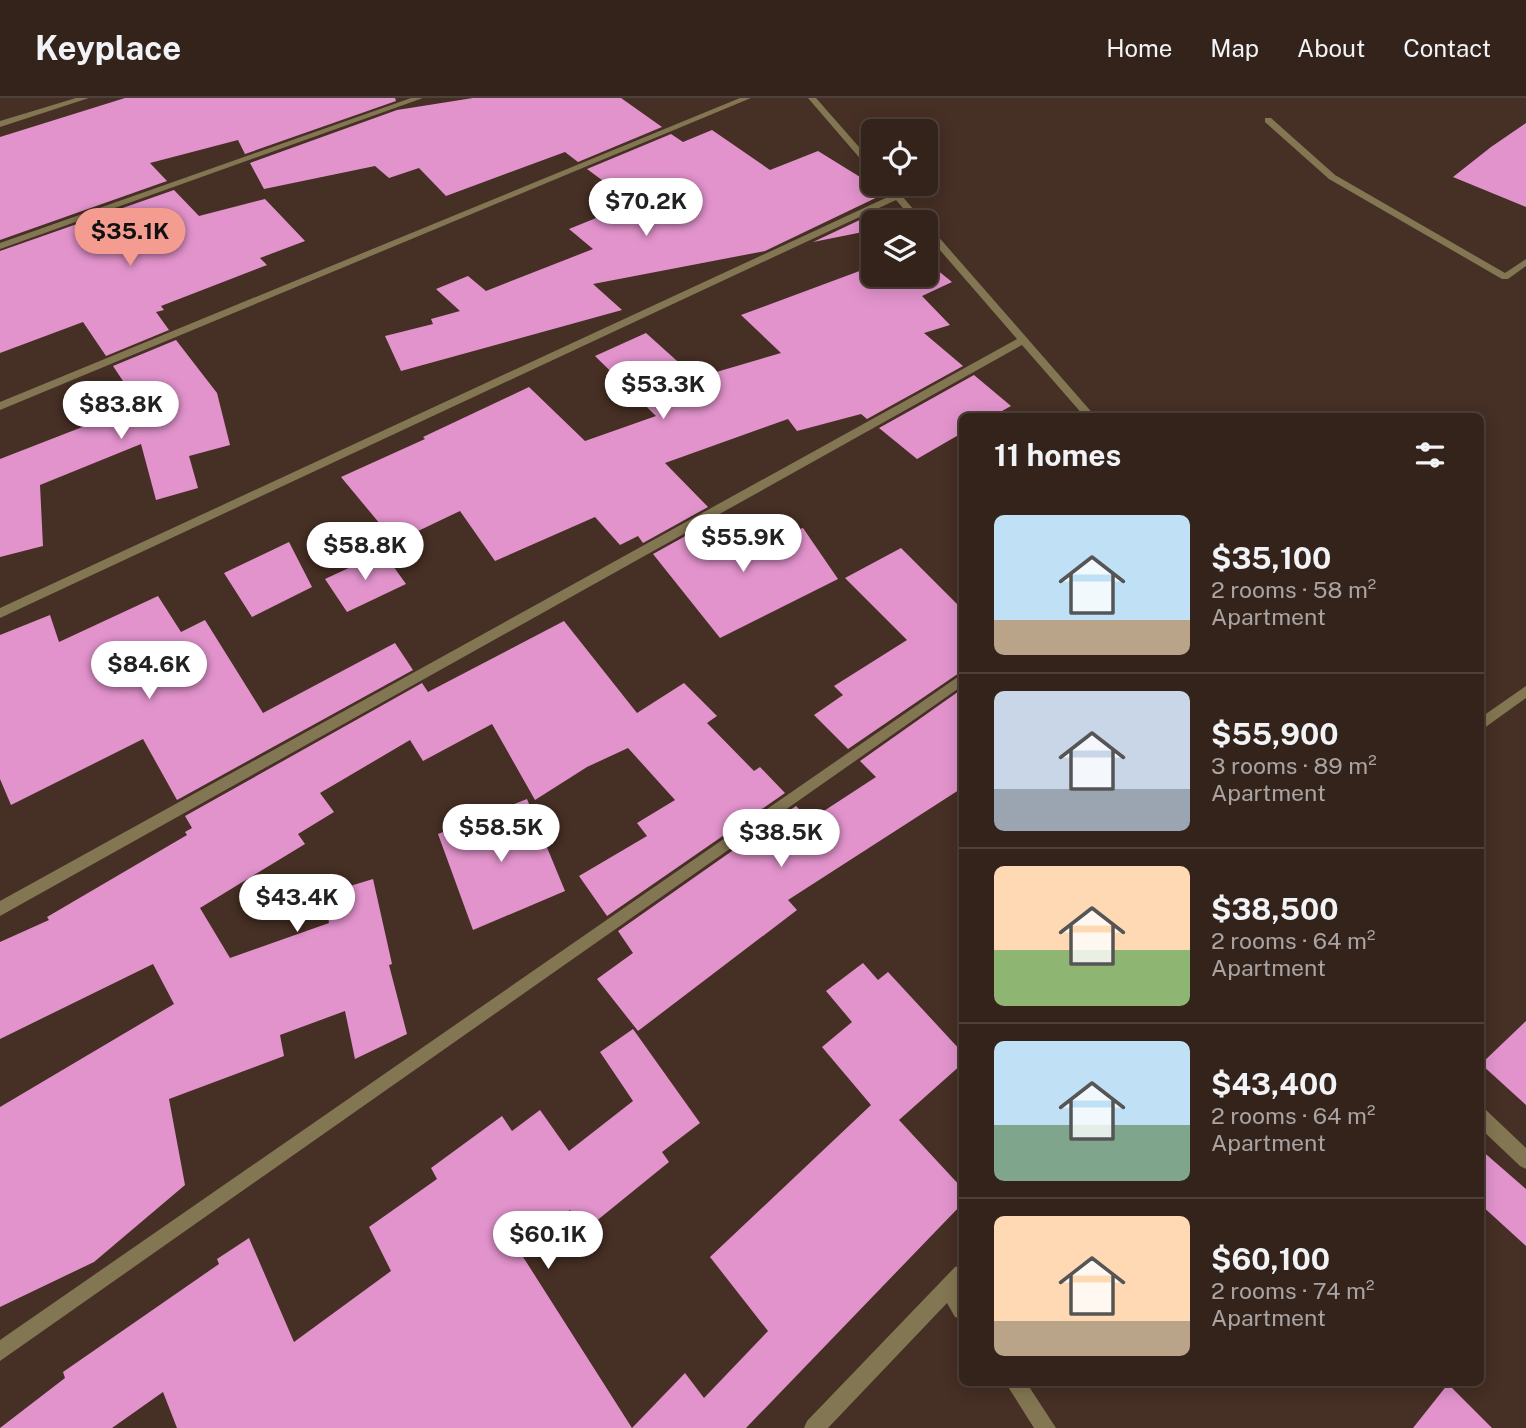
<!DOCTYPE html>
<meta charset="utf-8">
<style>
body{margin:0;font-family:"Public Sans",sans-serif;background:#3f2f28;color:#f1f3f6;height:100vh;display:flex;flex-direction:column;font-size:26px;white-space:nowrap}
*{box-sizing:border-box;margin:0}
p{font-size:23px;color:#a9a4a3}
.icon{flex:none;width:38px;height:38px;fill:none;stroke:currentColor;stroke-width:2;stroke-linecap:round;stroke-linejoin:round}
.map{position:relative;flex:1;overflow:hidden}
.drawer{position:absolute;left:959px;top:315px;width:525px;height:973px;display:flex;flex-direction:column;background:#34231b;border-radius:10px;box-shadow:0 4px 18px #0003,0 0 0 2px #4e403a}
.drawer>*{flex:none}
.tools{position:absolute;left:861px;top:21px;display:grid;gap:14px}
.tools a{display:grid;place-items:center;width:77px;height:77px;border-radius:10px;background:#34231b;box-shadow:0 4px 18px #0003,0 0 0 2px #4e403a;font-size:35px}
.price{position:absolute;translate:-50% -60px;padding:0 16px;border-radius:24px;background:#fff;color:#222;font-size:23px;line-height:46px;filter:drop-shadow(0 2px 4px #0008)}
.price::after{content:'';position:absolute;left:50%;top:42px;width:21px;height:16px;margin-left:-10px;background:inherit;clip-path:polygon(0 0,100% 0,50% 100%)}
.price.current{background:#f59c91;color:#111}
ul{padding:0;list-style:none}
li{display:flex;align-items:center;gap:21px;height:175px;padding:0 35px}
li+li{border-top:2px solid #4e403a}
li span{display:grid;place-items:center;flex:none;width:196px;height:140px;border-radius:10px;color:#555}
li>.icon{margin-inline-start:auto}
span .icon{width:84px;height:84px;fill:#fffc;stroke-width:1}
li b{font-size:30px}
h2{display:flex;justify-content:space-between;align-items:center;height:84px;padding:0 35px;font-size:30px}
header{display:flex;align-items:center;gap:42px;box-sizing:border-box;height:98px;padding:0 35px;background:#34231b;border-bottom:2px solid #4e403a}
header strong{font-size:33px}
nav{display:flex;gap:38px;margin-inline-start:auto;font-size:24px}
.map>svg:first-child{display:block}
.building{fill:#e293cc}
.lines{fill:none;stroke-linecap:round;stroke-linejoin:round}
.minor{fill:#837652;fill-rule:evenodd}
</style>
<header>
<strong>Keyplace</strong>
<nav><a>Home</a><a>Map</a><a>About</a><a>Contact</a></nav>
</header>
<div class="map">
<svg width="1526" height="1330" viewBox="0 0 1526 1330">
<rect width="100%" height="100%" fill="#462f24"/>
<!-- building -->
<path class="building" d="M125 0H395L396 3 245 56 238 42 150 65 167 83 0 142V39Z
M473 0H621L662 29 578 64 565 54 446 98 419 70 389 80 375 68 264 91 250 65 397 12Z
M1526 25V109L1453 79 1491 49Z
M712 32 770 72 818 53 886 95 765 153 593 186 622 212 401 273 385 238 433 226 431 221 460 213 436 191 468 178 486 193 593 151 569 131 633 105 587 71 671 36 683 44Z
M174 92 199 118 265 101 305 143 260 160 267 167 161 208 164 212 156 214 169 232 106 258 83 224 0 255V153Z
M881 112 892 124H873V132L813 144Z
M926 163 952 184 922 198 950 227 924 235 963 268 867 321 861 316 797 333 788 321 665 365 708 409 643 445 638 438 620 447 595 419 495 463 460 413 395 444 341 379 425 341 423 339 529 289 585 343 656 318 595 258 646 235 696 280 781 255 741 217 873 168V177H926Z
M176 242 217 295 230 347 189 358 198 390 156 402 141 346 40 387 43 448 0 459V361L139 307 113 268Z
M974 277 1011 308 993 318H962V335L917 361 879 330Z
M718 420 747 449 803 430 838 481 720 540 653 456Z
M289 444 312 489 252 519 224 475Z
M901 450 962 511V573L848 651 814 617 843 597 834 588 907 542 845 480Z
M383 454 406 486 347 514 325 481Z
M158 498 181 534 205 522 263 615 395 545 413 572 177 702 143 641 11 707 0 681V537L50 517 59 544Z
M564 523 637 615 684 585 717 618 707 625 754 673 760 669 785 695 607 818 579 778 647 738 637 725 675 702 628 650 587 669 535 702 492 626 423 663 410 642 320 695 334 714 298 736 305 746 200 810 230 860 329 825 324 796 373 781 392 866 389 867 407 936 355 961 345 913 280 937 284 958 169 1001 185 1087 94 1164 0 1209V1009L174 906 153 866 0 941V844L49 822 47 819 187 737 185 734 192 730 185 718 422 585 428 594Z
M962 591V690L788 802 797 812 638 933 597 881 633 855 618 833 796 708 810 722 876 679 860 663Z
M527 701 565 793 473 832 438 736Z
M863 865 878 882 888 874 962 954V966L899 1022 962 1090V1106L746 1330H177L163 1294 112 1330H0L65 1280 63 1274 219 1166 217 1161 249 1140 294 1244 391 1173 369 1129 437 1081 431 1070 502 1018 512 1033 540 1012 569 1053 633 1003 600 954 633 931 700 1025 662 1054 669 1064 584 1133 570 1112 518 1151 632 1330 685 1275 704 1300 768 1233 710 1159 871 1007 822 949 852 924 826 893Z
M1526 923V1007L1481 966Z
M1480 1051 1526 1091V1148L1480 1106Z
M1448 1286 1492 1330H1413Z"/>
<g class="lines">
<!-- minor -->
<path class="minor" d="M76 0H89L0 29V23Z
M411 0H423L0 151V145Z
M740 0H751L0 312V304Z
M808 0H816L873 65V73L870 72Z
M1265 20H1271L1335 77 1505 175 1526 161V168L1508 181H1502L1329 81 1265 24Z
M883 86H892L924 124H915L896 102 0 520V510L892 97Z
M926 127 929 128 1095 318H1084L1022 247 0 818V803L1017 241 926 136Z
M962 576V588L0 1263V1242Z
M1526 588V600L1480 633V620Z
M1480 1010 1486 1012 1526 1050V1071L1520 1068 1480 1030Z
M962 1167V1189L960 1192 962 1196V1221L955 1219 947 1205 828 1330H804L807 1323 955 1169Z
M1005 1284H1026L1056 1330H1034Z"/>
</g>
</svg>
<div class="tools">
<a><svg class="icon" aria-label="locate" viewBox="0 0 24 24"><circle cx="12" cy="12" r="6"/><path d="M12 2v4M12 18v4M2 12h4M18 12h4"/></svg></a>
<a><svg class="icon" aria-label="layers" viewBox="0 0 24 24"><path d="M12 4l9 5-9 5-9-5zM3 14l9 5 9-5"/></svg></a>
</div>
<b class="price" style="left:646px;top:140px">$70.2K</b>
<b class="price current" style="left:130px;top:170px">$35.1K</b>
<b class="price" style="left:663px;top:323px">$53.3K</b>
<b class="price" style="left:121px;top:343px">$83.8K</b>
<b class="price" style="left:743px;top:476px">$55.9K</b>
<b class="price" style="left:365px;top:484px">$58.8K</b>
<b class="price" style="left:149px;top:603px">$84.6K</b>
<b class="price" style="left:501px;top:766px">$58.5K</b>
<b class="price" style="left:781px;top:771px">$38.5K</b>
<b class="price" style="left:297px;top:836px">$43.4K</b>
<b class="price" style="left:548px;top:1173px">$60.1K</b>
<section class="drawer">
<h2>11 homes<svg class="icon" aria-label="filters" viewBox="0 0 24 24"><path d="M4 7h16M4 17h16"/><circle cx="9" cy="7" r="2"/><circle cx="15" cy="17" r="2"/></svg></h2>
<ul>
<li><span style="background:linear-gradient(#bfe0f5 75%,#b9a48a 0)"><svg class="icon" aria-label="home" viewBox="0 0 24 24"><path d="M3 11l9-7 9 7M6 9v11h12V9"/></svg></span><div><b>$35,100</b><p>2 rooms · 58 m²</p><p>Apartment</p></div></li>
<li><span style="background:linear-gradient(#c9d6e8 70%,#9aa5b1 0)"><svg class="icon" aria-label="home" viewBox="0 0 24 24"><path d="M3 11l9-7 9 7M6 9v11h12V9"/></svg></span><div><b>$55,900</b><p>3 rooms · 89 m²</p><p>Apartment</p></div></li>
<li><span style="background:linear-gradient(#ffd9b3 60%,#8fb573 0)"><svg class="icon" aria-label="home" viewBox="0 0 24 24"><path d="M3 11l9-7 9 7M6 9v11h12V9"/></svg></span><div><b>$38,500</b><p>2 rooms · 64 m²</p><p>Apartment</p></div></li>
<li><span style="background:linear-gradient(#bfe0f5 60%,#7fa58c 0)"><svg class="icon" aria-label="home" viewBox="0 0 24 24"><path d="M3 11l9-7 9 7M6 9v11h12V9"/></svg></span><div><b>$43,400</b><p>2 rooms · 64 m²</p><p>Apartment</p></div></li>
<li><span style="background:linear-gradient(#ffd9b3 75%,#b9a48a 0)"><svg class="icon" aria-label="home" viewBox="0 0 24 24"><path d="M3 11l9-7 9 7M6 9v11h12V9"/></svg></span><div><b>$60,100</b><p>2 rooms · 74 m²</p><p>Apartment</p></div></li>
</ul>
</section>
</div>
